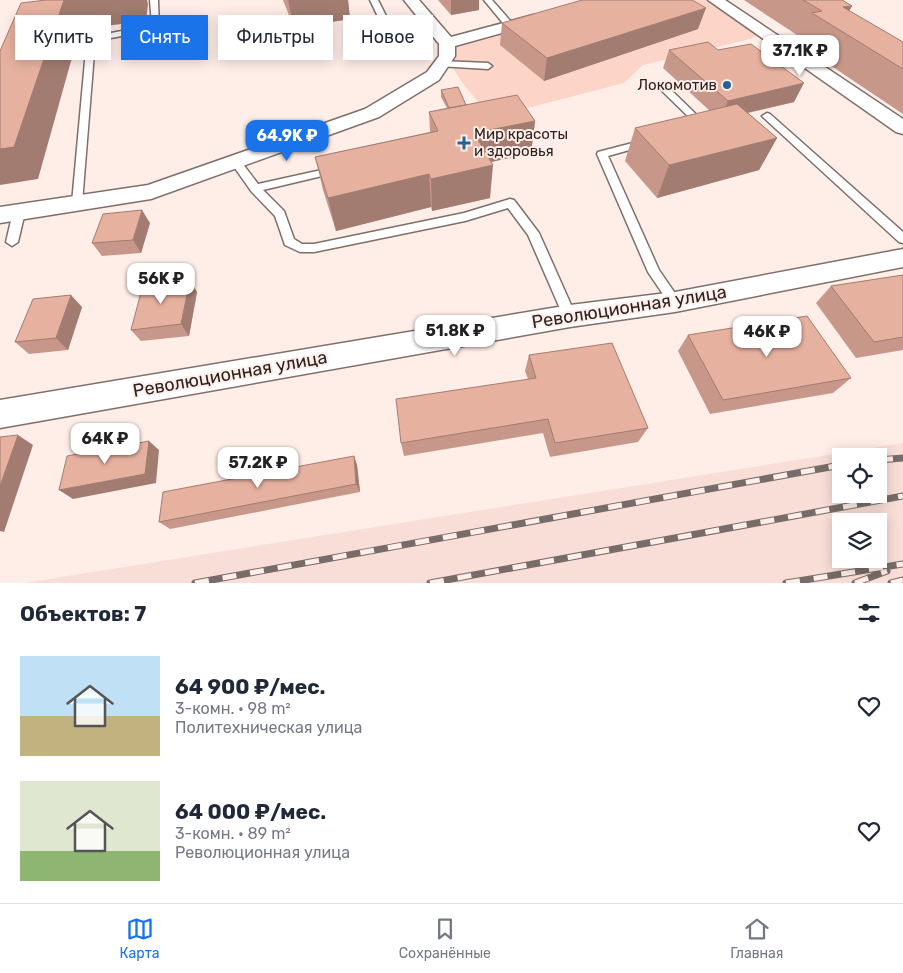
<!DOCTYPE html>
<html lang="ru">
<meta charset="utf-8">
<style>
body{margin:0;font-family:Rubik,sans-serif;background:#f2f2f3;color:#1f2937;height:100vh;display:flex;flex-direction:column;font-size:19px;white-space:nowrap}
*{box-sizing:border-box;margin:0}
p{font-size:16px;color:#747a83}
.icon{flex:none;width:28px;height:28px;fill:none;stroke:currentColor;stroke-width:2;stroke-linecap:round;stroke-linejoin:round}
.map{position:relative;height:583px;overflow:hidden}
.sheet{display:flex;flex-direction:column;background:#fff;flex:1}
.sheet>*{flex:none}
.top-card{position:absolute;left:15px;top:15px;width:500px;height:45px;display:flex;gap:10px}
.tools{position:absolute;left:832px;top:448px;display:grid;gap:10px}
.tools a{display:grid;place-items:center;width:55px;height:55px;border-radius:0px;background:#fff;box-shadow:0 2px 12px #0003;font-size:25px}
.price{position:absolute;translate:-50% -42px;padding:0 11px;border-radius:10px;background:#fff;color:#222;font-size:16px;line-height:32px;filter:drop-shadow(0 1px 2px #0008)}
.price::after{content:'';position:absolute;left:50%;top:30px;width:15px;height:11px;margin-left:-8px;background:inherit;clip-path:polygon(0 0,100% 0,50% 100%)}
.price.selected{background:#1a73e8;color:#fff}
ul{padding:0;list-style:none}
li{display:flex;align-items:center;gap:15px;height:125px;padding:0 20px}
li span{display:grid;place-items:center;flex:none;width:140px;height:100px;border-radius:0px;color:#555}
li>.icon{margin-inline-start:auto}
span .icon{width:60px;height:60px;fill:#fffc;stroke-width:1}
li b{font-size:21px}
h2{display:flex;justify-content:space-between;align-items:center;height:60px;padding:0 20px;font-size:21px}
.tag{padding:0 18px;border-radius:0px;background:#fff;box-shadow:0 2px 12px #0003;font-size:18px;line-height:45px}
.tag.selected{background:#1a73e8;color:#fff}
.tab-bar{display:flex;justify-content:space-around;align-items:center;height:70px;border-top:1px solid #e0e1e3;background:#fff;font-size:14px;color:#747a83}
.tab-bar a{display:grid;justify-items:center;gap:2px}
.tab-bar .selected{color:#1a73e8}
.map>svg:first-child{display:block}
.built{fill:#f8ded6;fill-rule:evenodd}
.green{fill:#fcd4c8}
.lines{fill:none;stroke-linecap:round;stroke-linejoin:round}
.lane-casing{stroke:#7e6f6a;stroke-width:3}
.street-casing{stroke:#7e6f6a;stroke-width:3}
.lane{fill:#fff;fill-rule:evenodd}
.street{fill:#fff;fill-rule:evenodd}
.rail-casing{stroke:#776c69;stroke-width:7}
.rail{stroke:#ffede8;stroke-width:5;stroke-dasharray:14;stroke-linecap:butt}
.wall{fill:#c7988a}
.shaded-wall{fill:#a27c70}
.building{fill:#e7b1a0;stroke:#a27c70}
.poi-dot{fill:#226399;stroke:#ffede8;stroke-width:2}
.labels{text-anchor:middle;dominant-baseline:central;stroke-width:4;stroke-linejoin:round;paint-order:stroke}
.far-poi-label{font-size:15px;fill:#2a2321;stroke:#ffede8;text-anchor:end}
.street-label{font-size:18px;fill:#2a2321;stroke:#ffede8}
</style>
<div class="map">
<svg width="903" height="583" viewBox="0 0 903 583">
<rect width="100%" height="100%" fill="#ffede8"/>
<!-- built -->
<path class="built" d="M903 443V583H24ZM841 456H879V494H841ZM841 521H879V559H841Z"/>
<!-- green -->
<path class="green" d="M607 0H710L757 35 750 39 643 65 624 83 492 117C474 95 447 73 447 43Z"/>
<g class="lines">
<!-- lane casing -->
<g class="lane-casing">
<path id="lane" d="M150 0H158L159 29 95 41 82 203 81 206H73L72 203 87 39 91 37 152 25Z
M370 0H378L388 20 425 15 429 17 425 19 382 25Z
M484 0H492L513 24V28H507Z
M441 61 488 63 492 66 488 69 438 66 437 64Z
M662 83 665 84 706 124V128H700L659 88 658 86Z
M767 113 770 114 903 232V243L899 242 764 118 762 116Z
M644 140 647 141V145L608 156 659 270 681 302 679 306H671L648 272 597 154 598 152Z
M235 158 239 159 258 184 335 167 339 168 340 170 339 172 263 190 284 211 294 239 302 244H314L464 213 510 199 514 200 539 233 576 316 575 320 570 321 565 320 528 235 508 208 465 221 314 252H300L285 245 275 216 251 191 230 161Z
M19 208 25 212 18 242 12 246 6 242 13 212Z"/>
</g>
<!-- street casing -->
<g class="street-casing">
<path id="street" d="M404 0H419L451 37 533 15 538 17 541 20 538 23 455 46V56L439 80 379 117 151 199 0 223V207L148 185 365 109 427 72 439 56V44Z
M708 0H725L903 119V134L896 132Z
M903 249V267L675 312 570 327 0 428V400L570 305 675 292Z"/>
</g>
<!-- lane -->
<use href="#lane" class="lane"/>
<!-- street -->
<use href="#street" class="street"/>
<!-- rail casing -->
<g class="rail-casing">
<path id="rail" d="M879 460 903 458
M195 583 841 465
M430 583 903 496
M786 583 903 564
M855 583 887 571
M891 583 903 580"/>
</g>
<!-- rail -->
<use href="#rail" class="rail"/>
</g>
<!-- wall -->
<path class="wall" d="M283 0H348L350 19 294 28Z
M438 0H479V10L451 15Z
M744 0H842L852 6 849 11 903 42V114L797 43 800 37Z
M502 23 698 29 544 81 500 45Z
M669 50H718L794 102 748 113 777 138 759 170 657 198 625 161 635 128 710 111 663 68Z
M441 90 466 105 535 121 531 153 491 162 490 198 432 211 431 207 336 231 323 190 315 157 430 132 429 112 447 108 441 97Z
M150 223 141 253 102 256 92 243Z
M903 275V350L856 358 816 303 831 286Z
M190 280 197 292 189 336 141 341 131 330Z
M82 307 68 350 29 354 15 342Z
M688 335 851 378 833 393 710 414 678 351Z
M529 355 648 428 638 442 550 457 543 433 404 456 401 443 528 379 525 371Z
M354 456 357 465 360 492 170 529 159 522Z"/>
<!-- shaded-wall -->
<path class="shaded-wall" d="M64 0H147L148 4 146 21 80 29 38 179 0 185V149Z
M288 0H348L350 19 294 28Z
M451 0H479V10L451 15Z
M852 6 839 29 843 7Z
M706 8 698 29 544 81 547 58Z
M804 83 794 102 719 119 728 101Z
M535 121 531 153 473 166 474 133Z
M777 138 759 170 657 198 669 165Z
M493 165 490 198 432 211 431 179Z
M429 174 431 207 336 231 328 198Z
M142 210 150 223 141 253 133 240Z
M190 280 197 292 189 336 181 324Z
M71 295 82 307 68 350 56 338Z
M18 435 33 445 4 532 0 531V486Z
M149 441 159 450 156 483 73 499 59 490Z
M354 456 357 465 360 492 356 484Z"/>
<!-- building -->
<path class="building" d="M46 0H64L14 147 0 149V51L21 3Z
M582 0H692L706 8 547 58 502 23Z
M803 0H842L852 6 843 7 903 42V69L812 13 822 11Z
M708 42 718 50 751 44 804 83 728 101 669 50Z
M458 87 466 105 449 108 441 90Z
M517 95 535 121 474 133 493 165 431 179 429 174 328 198 315 157 438 131 429 112Z
M737 104 777 138 669 165 635 128Z
M142 210 133 240 92 243 103 214Z
M903 275V337L874 342 831 286Z
M190 280 181 324 131 330 143 285Z
M71 295 56 338 15 342 33 299Z
M807 316 851 378 723 400 688 335Z
M612 343 648 428 555 443 548 419 401 443 396 399 536 378 529 355Z
M18 435 0 486V437Z
M149 441 145 474 59 490 67 456Z
M354 456 356 484 159 522 163 492Z"/>
<!-- markers -->
<g class="poi-dot">
<circle cx="727" cy="85" r="5"/>
<path d="M461.5 135.5h5v5h5v5h-5v5h-5v-5h-5v-5h5z"/>
</g>
<g class="labels">
<!-- far-poi labels -->
<g class="far-poi-label">
<text x="717" y="85">Локомотив</text>
<text x="474" y="134" text-anchor="start">Мир красоты<tspan x="474" dy="17">и здоровья</tspan></text>
</g>
<!-- street labels -->
<g class="street-label">
<text transform="translate(629 307) rotate(-9)">Революционная улица</text>
<text transform="translate(230 374) rotate(-10)">Революционная улица</text>
</g>
</g>
</svg>
<div class="tools">
<a><svg class="icon" aria-label="locate" viewBox="0 0 24 24"><circle cx="12" cy="12" r="6"/><path d="M12 2v4M12 18v4M2 12h4M18 12h4"/></svg></a>
<a><svg class="icon" aria-label="layers" viewBox="0 0 24 24"><path d="M12 4l9 5-9 5-9-5zM3 14l9 5 9-5"/></svg></a>
</div>
<b class="price" style="left:800px;top:77px">37.1K ₽</b>
<b class="price selected" style="left:287px;top:162px">64.9K ₽</b>
<b class="price" style="left:161px;top:305px">56K ₽</b>
<b class="price" style="left:455px;top:357px">51.8K ₽</b>
<b class="price" style="left:767px;top:358px">46K ₽</b>
<b class="price" style="left:105px;top:465px">64K ₽</b>
<b class="price" style="left:258px;top:489px">57.2K ₽</b>
<div class="top-card">
<a class="tag">Купить</a>
<a class="tag selected">Снять</a>
<a class="tag">Фильтры</a>
<a class="tag">Новое</a>
</div>
</div>
<section class="sheet">
<h2>Объектов: 7<svg class="icon" aria-label="filters" viewBox="0 0 24 24"><path d="M4 7h16M4 17h16"/><circle cx="9" cy="7" r="2"/><circle cx="15" cy="17" r="2"/></svg></h2>
<ul>
<li><span style="background:linear-gradient(#bfe0f5 60%,#c2b280 0)"><svg class="icon" aria-label="home" viewBox="0 0 24 24"><path d="M3 11l9-7 9 7M6 9v11h12V9"/></svg></span><div><b>64 900 ₽/мес.</b><p>3-комн. · 98 m²</p><p>Политехническая улица</p></div><svg class="icon" aria-label="heart" viewBox="0 0 24 24"><path d="M12 20l-8-8c-3-5 5-10 8-4 3-6 11-1 8 4z"/></svg></li>
<li><span style="background:linear-gradient(#dfe7d0 70%,#8fb573 0)"><svg class="icon" aria-label="home" viewBox="0 0 24 24"><path d="M3 11l9-7 9 7M6 9v11h12V9"/></svg></span><div><b>64 000 ₽/мес.</b><p>3-комн. · 89 m²</p><p>Революционная улица</p></div><svg class="icon" aria-label="heart" viewBox="0 0 24 24"><path d="M12 20l-8-8c-3-5 5-10 8-4 3-6 11-1 8 4z"/></svg></li>
</ul>
</section>
<nav class="tab-bar">
<a class="selected"><svg class="icon" aria-label="map" viewBox="0 0 24 24"><path d="M3 6l6-2 6 2 6-2v14l-6 2-6-2-6 2zM9 4v14M15 6v14"/></svg>Карта</a>
<a><svg class="icon" aria-label="saved" viewBox="0 0 24 24"><path d="M7 4h10v16l-5-4-5 4z"/></svg>Сохранённые</a>
<a><svg class="icon" aria-label="home" viewBox="0 0 24 24"><path d="M3 11l9-7 9 7M6 9v11h12V9"/></svg>Главная</a>
</nav>
